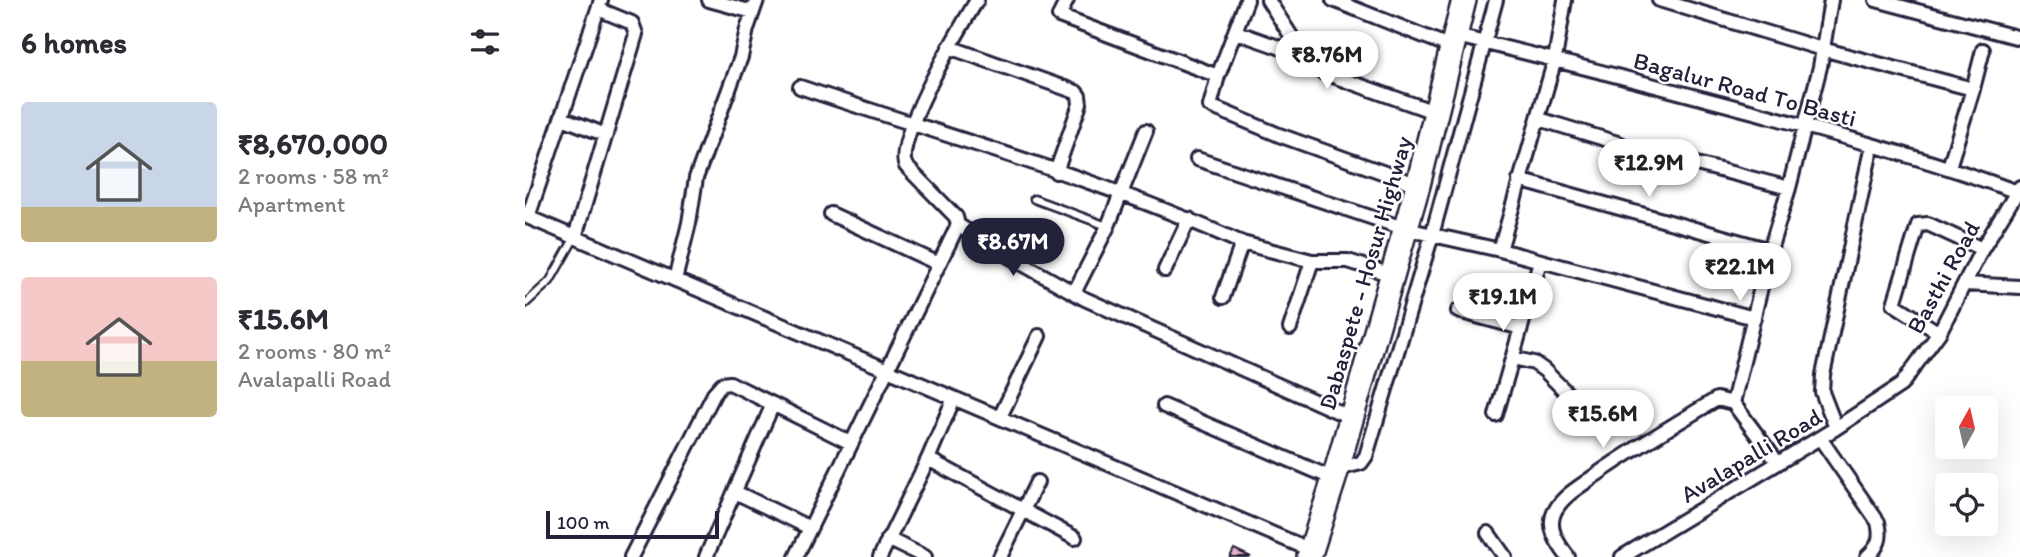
<!DOCTYPE html>
<meta charset="utf-8">
<style>
body{margin:0;font-family:Itim,sans-serif;background:#f7f7f7;color:#2b2b33;height:100vh;display:flex;flex-direction:column;font-size:26px;white-space:nowrap}
*{box-sizing:border-box;margin:0}
p{font-size:23px;color:#7c7c81}
.icon{flex:none;width:38px;height:38px;fill:none;stroke:currentColor;stroke-width:2;stroke-linecap:round;stroke-linejoin:round}
.map{position:relative;flex:1;overflow:hidden}
.sheet{display:flex;flex-direction:column;background:#fff;width:525px}
.sheet>*{flex:none}
.needle{width:46px;rotate:8deg}
.fabs{position:absolute;left:1410px;top:396px;display:grid;gap:14px}
.fabs a{display:grid;place-items:center;width:63px;height:63px;border-radius:7px;background:#fff;box-shadow:0 7px 28px #0002;font-size:35px}
.scale{position:absolute;left:21px;bottom:18px;width:173px;box-sizing:border-box;padding-left:7px;border:4px solid #22223b;border-top:0;font-size:19px;line-height:24px;white-space:nowrap;color:#22223b;-webkit-text-stroke:5px #fff;paint-order:stroke}
.price{position:absolute;translate:-50% -60px;padding:0 16px;border-radius:24px;background:#fff;color:#222;font-size:23px;line-height:46px;filter:drop-shadow(0 2px 4px #0008)}
.price::after{content:'';position:absolute;left:50%;top:42px;width:21px;height:16px;margin-left:-10px;background:inherit;clip-path:polygon(0 0,100% 0,50% 100%)}
.price.active{background:#22223b;color:#fff}
ul{padding:0;list-style:none}
li{display:flex;align-items:center;gap:21px;height:175px;padding:0 21px}
li span{display:grid;place-items:center;flex:none;width:196px;height:140px;border-radius:7px;color:#555}
li>.icon{margin-inline-start:auto}
span .icon{width:84px;height:84px;fill:#fffc;stroke-width:1}
li b{font-size:30px}
h2{display:flex;justify-content:space-between;align-items:center;height:84px;padding:0 21px;font-size:30px}
main{display:flex;flex:1;min-height:0}
.map>svg:first-child{display:block}
.building{fill:#e5afc5;stroke:#22223b;stroke-width:2}
.lines{fill:none;stroke-linecap:round;stroke-linejoin:round}
.lane-casing{stroke:#22223b;stroke-width:11}
.street-casing{stroke:#22223b;stroke-width:18}
.highway-casing{stroke:#22223b;stroke-width:28}
.lane{stroke:#fff;stroke-width:6}
.street{stroke:#fff;stroke-width:12}
.highway{stroke:#fff;stroke-width:23}
.labels{text-anchor:middle;dominant-baseline:central;stroke-width:5;stroke-linejoin:round;paint-order:stroke}
.street-label{font-size:24px;fill:#22223b;stroke:#fff}
</style>
<main>
<section class="sheet">
<h2>6 homes<svg class="icon" aria-label="filters" viewBox="0 0 24 24"><path d="M4 7h16M4 17h16"/><circle cx="9" cy="7" r="2"/><circle cx="15" cy="17" r="2"/></svg></h2>
<ul>
<li><span style="background:linear-gradient(#c9d6e8 75%,#c2b280 0)"><svg class="icon" aria-label="home" viewBox="0 0 24 24"><path d="M3 11l9-7 9 7M6 9v11h12V9"/></svg></span><div><b>₹8,670,000</b><p>2 rooms · 58 m²</p><p>Apartment</p></div></li>
<li><span style="background:linear-gradient(#f6c9c9 60%,#c2b280 0)"><svg class="icon" aria-label="home" viewBox="0 0 24 24"><path d="M3 11l9-7 9 7M6 9v11h12V9"/></svg></span><div><b>₹15.6M</b><p>2 rooms · 80 m²</p><p>Avalapalli Road</p></div></li>
</ul>
</section>
<div class="map">
<svg width="1495" height="557" viewBox="0 0 1495 557">
<rect width="100%" height="100%" fill="#fff"/>
<filter id="ink" filterUnits="userSpaceOnUse"><feTurbulence type="fractalNoise" baseFrequency=".0143" numOctaves="2"/><feDisplacementMap in="SourceGraphic" scale="14" xChannelSelector="R" yChannelSelector="G"/><feConvolveMatrix kernelMatrix="1 2 1 2 8 2 1 2 1" color-interpolation-filters="sRGB"/></filter>
<g filter="url(#ink)">
<!-- building -->
<path class="building" d="M709 549 726 557H705Z"/>
<g class="lines">
<!-- lane casing -->
<g class="lane-casing">
<path id="lane" d="M509 199 582 226
M0 304 25 281 50 237"/>
</g>
<!-- street casing -->
<g class="street-casing">
<path id="street" d="M184 0 228 12
M542 0 534 16 693 76 685 106 754 135 893 185
M743 0 779 56 797 72 912 113
M808 0 929 48
M1134 0 1297 49 1448 89 1424 167
M1351 0 1495 38
M711 32 779 56
M931 36C1030 59 1127 85 1225 111 1316 136 1407 160 1495 193
M424 47 551 92 554 96 555 104 531 172
M693 76 722 0
M275 87C422 137 575 178 717 243L698 297
M1448 89 1458 50
M37 118 81 135
M1014 119 1096 144
M672 159 881 229 975 250 1229 318
M1164 162 1264 188
M994 180 1245 250
M306 214 414 264
M0 216 786 550
M3 217 76 0
M433 225 471 249 560 299 827 418
M50 237 111 34 107 23 73 9
M717 243 787 261H823L867 275
M975 250 1030 59 1040 0
M640 270 664 219
M150 280 164 223 171 178 216 57 222 29 232 0
M1440 284 1495 287
M549 293 583 226 621 131
M933 311 996 328
M765 328 787 261
M1414 333 1369 304 1393 225 1403 224 1457 249
M988 358 1009 363 1019 370 1071 422
M639 406 809 479
M971 415 1015 261
M475 417 514 336
M1311 428 1297 392 1298 375 1347 145
M1295 438 1353 522C1357 538 1354 546 1342 557
M403 459 550 538
M1253 463 1208 403 1245 250 1264 188 1295 67 1306 0
M812 469 836 463 841 456 907 235 971 0
M210 492 285 528
M963 533 980 557
M363 539 400 557
M106 557 190 392 197 384 205 383 326 443
M181 557 248 404
M271 557 433 225 431 217 381 166C366 143 437 25 452 0
M355 557 403 459 429 398
M475 557 512 482
M1043 557C1033 544 1020 526 1031 509 1039 495 1056 486 1068 477 1108 449 1150 424 1192 399L1208 403
M1097 557 1311 428 1376 385 1414 333 1457 249 1495 187"/>
</g>
<!-- highway casing -->
<g class="highway-casing">
<path id="highway" d="M784 557 809 479 893 185 939 0"/>
</g>
<!-- lane -->
<use href="#lane" class="lane"/>
<!-- street -->
<use href="#street" class="street"/>
<!-- highway -->
<use href="#highway" class="highway"/>
</g>
</g>
<g class="labels">
<!-- street labels -->
<g class="street-label">
<text transform="translate(1220 89) rotate(15)">Bagalur Road To Basti</text>
<text transform="translate(840 273) rotate(-74)">Dabaspete - Hosur Highway</text>
<text transform="translate(1418 277) rotate(-61)">Basthi Road</text>
<text transform="translate(1226 455) rotate(-31)">Avalapalli Road</text>
</g>
</g>
</svg>
<div class="fabs">
<a><svg class="needle" viewBox="-14 -14 28 28"><path d="M0-13l5 13h-10z" fill="#e53935"/><path d="M0 13l5-13h-10z" fill="#7c7c81"/></svg></a>
<a><svg class="icon" aria-label="locate" viewBox="0 0 24 24"><circle cx="12" cy="12" r="6"/><path d="M12 2v4M12 18v4M2 12h4M18 12h4"/></svg></a>
</div>
<div class="scale">100 m</div>
<b class="price" style="left:802px;top:91px">₹8.76M</b>
<b class="price" style="left:1124px;top:199px">₹12.9M</b>
<b class="price active" style="left:488px;top:278px">₹8.67M</b>
<b class="price" style="left:1215px;top:303px">₹22.1M</b>
<b class="price" style="left:978px;top:333px">₹19.1M</b>
<b class="price" style="left:1078px;top:450px">₹15.6M</b>
</div>
</main>
